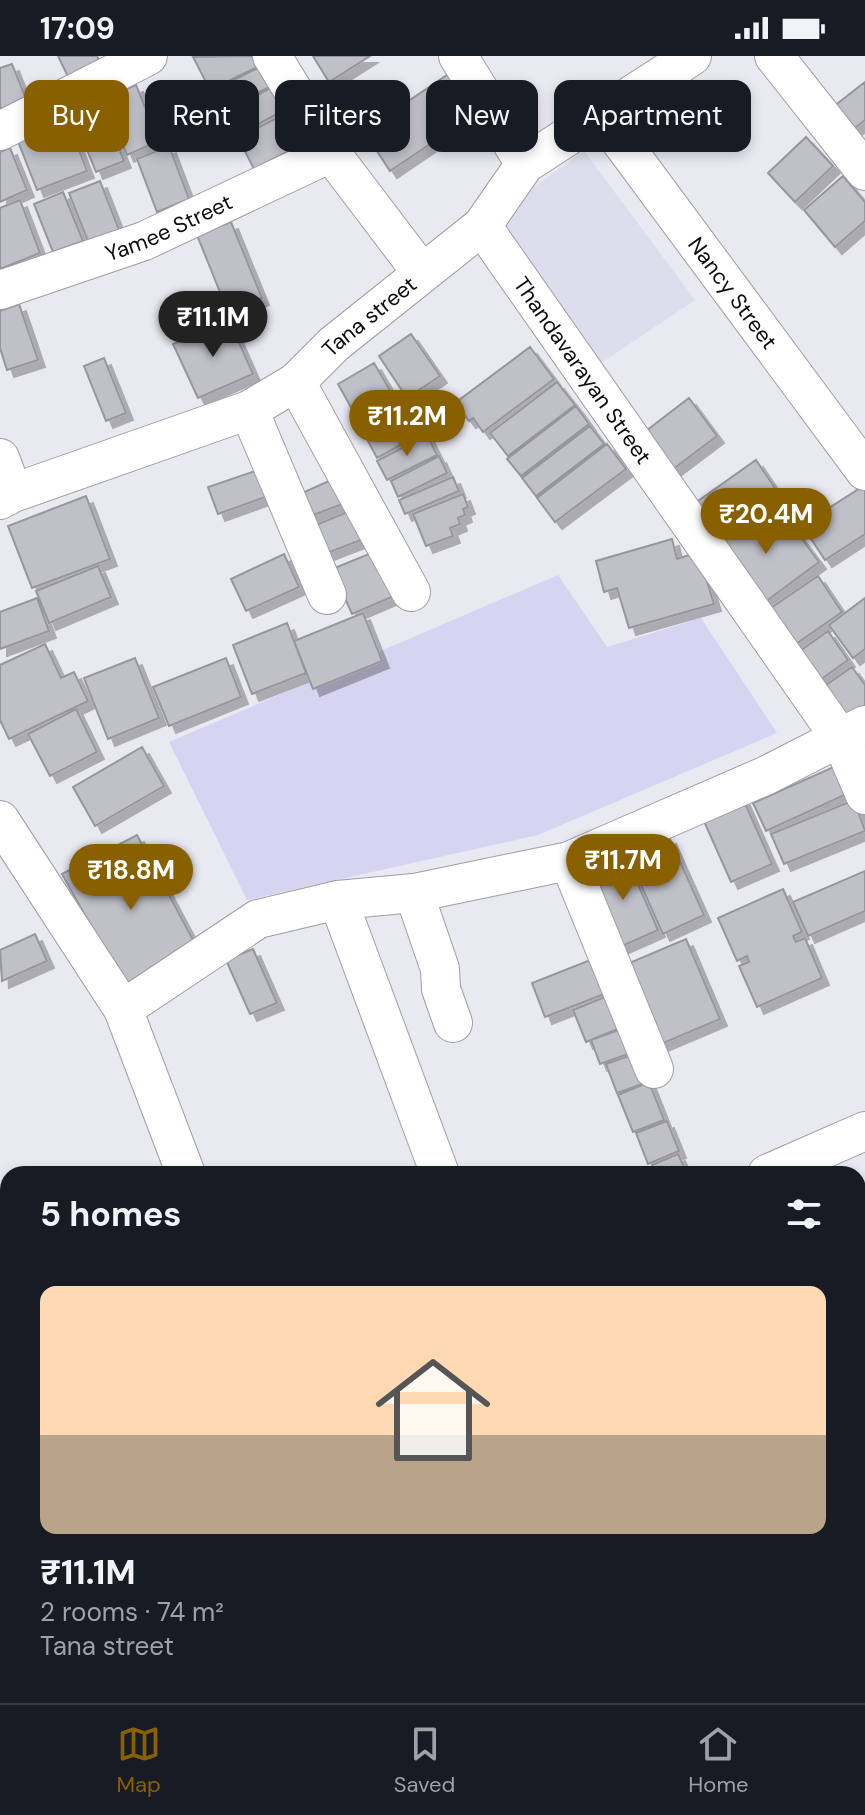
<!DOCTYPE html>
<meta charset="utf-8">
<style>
body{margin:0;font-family:"DM Sans",sans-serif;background:#242831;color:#f1f3f6;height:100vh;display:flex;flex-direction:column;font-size:30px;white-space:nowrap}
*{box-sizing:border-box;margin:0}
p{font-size:26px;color:#9ea1a6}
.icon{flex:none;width:44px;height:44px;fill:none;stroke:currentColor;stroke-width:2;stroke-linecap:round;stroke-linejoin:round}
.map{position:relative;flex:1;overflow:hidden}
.side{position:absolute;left:0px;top:1110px;width:866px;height:538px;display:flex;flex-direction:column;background:#171b24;border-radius:24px 24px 0 0;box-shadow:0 4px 12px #0003}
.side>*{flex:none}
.top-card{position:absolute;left:24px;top:24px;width:818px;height:72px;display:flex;gap:16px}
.price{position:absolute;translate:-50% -68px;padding:0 18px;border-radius:28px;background:#896000;color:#fff;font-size:26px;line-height:52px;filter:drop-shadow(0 2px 4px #0008)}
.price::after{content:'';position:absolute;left:50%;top:48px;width:24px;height:18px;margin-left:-12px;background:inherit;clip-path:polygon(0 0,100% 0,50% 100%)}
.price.current{background:#222;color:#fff}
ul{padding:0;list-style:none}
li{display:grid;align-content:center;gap:16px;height:424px;padding:0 40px}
li span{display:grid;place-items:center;height:248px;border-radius:16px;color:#555}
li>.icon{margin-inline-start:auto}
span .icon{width:144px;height:144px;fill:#fffc;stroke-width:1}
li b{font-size:34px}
h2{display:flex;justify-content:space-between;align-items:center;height:96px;padding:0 40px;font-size:34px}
.tag{padding:0 28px;border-radius:16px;background:#171b24;box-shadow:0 4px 12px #0003;font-size:28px;line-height:72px}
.tag.current{background:#896000;color:#fff}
.status{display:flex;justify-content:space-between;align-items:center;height:56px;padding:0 40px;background:#171b24;direction:ltr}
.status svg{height:22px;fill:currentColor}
.dock{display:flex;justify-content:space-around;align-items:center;height:112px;border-top:2px solid #363941;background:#171b24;font-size:22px;color:#9ea1a6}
.dock a{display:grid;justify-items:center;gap:4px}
.dock .current{color:#896000}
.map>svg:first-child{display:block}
.built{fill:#dedded}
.green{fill:#d7d4f1}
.building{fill:#c0c0c9;stroke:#97969f;stroke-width:2;filter:url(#shadow)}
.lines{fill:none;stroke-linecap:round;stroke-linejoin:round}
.minor-casing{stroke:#9e9da6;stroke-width:40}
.major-casing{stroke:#746d9c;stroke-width:46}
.minor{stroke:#fff;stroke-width:38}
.major{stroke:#cdc7f2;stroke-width:44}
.labels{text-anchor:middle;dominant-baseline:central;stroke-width:6;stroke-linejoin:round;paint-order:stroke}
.street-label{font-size:22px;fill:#0c0b0e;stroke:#e9e9f2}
</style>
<div class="status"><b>17:09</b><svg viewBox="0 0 49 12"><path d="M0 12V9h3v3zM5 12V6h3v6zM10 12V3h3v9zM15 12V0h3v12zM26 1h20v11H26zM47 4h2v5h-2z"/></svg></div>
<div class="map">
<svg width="865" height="1647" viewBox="0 0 865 1647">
<defs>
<filter id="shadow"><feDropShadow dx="7" dy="7" stdDeviation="0" flood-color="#0004"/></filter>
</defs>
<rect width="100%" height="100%" fill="#e9e9f2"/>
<!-- built -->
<path class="built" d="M584 95 695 244 595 311 488 164Z"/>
<!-- green -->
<path class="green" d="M558 519 607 591 701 562 777 677 538 779 247 844 169 686Z
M858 1421 865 1439V1584L858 1586Z
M550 1640H697L676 1647H553Z"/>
<!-- building -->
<path class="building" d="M58 0H97L105 17 73 31Z
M252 0 257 11 210 34 193 1Z
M313 0H370L329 26Z
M12 8 28 48 4 59 0 50V12Z
M264 9 274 29 224 53 214 34Z
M453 15 479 55 390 115 364 75Z
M865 26V64L842 82 824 58Z
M278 28 290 51 238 79 226 56Z
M136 29 159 85 127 99 104 42Z
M100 46 124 105 96 116 72 57Z
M294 53 310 84 254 113 238 82Z
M64 55 87 115 37 134 14 75Z
M806 81 833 110 795 146 768 117Z
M169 90 189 143 157 156 137 103Z
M10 92 27 134 0 146V96Z
M843 120 865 146V165L835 191 804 154Z
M100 125 119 174 88 185 69 137Z
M63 136 83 185 53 196 34 148Z
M20 144 40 197 0 213V152Z
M231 166 262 242 228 256 197 179Z
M19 248 38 304 7 314 0 292V255Z
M229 264 253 318 198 342 173 288Z
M411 278 440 320 407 342 379 300Z
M530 291 554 323 483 376 473 362 469 365 455 347Z
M104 302 126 357 106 365 84 310Z
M374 307 399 350 362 371 338 328Z
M557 326 575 349 508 400 490 377Z
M689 342 717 380 660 423 633 385Z
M409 348 424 376 377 402 362 374Z
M576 350 589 368 521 420 507 403Z
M590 370 604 388 536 440 522 422Z
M427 379 437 399 387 424 377 405Z
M607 388 626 413 555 466 537 442Z
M439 400 447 417 398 441 391 425Z
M756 404 781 441 714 489 688 452Z
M261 413 271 439 218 458 208 431Z
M453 421 459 435 405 458 399 444Z
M331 424 345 447 308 461 300 438Z
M865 429V478L825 504 802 469Z
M463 438 468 451 463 453 465 459 458 462 460 468 450 472 453 480 426 490 413 458Z
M86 440 110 503 32 532 8 470Z
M776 448 819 506 757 552 714 493Z
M350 455 361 484 322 499 311 471Z
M672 483 677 503 698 496 714 548 629 572 617 532 604 536 596 505Z
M374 496 394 540 352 558 332 513Z
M284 498 299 531 246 555 231 523Z
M98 510 111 541 49 567 36 535Z
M818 520 842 556 793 590 768 554Z
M37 542 49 575 0 593V556Z
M865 542V593L853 602 829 569Z
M363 557 382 605 313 633 294 585Z
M287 567 306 617 252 638 233 589Z
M828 575 848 604 816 627 796 598Z
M45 588 61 622 74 616 88 645 9 683 0 664V609Z
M135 602 159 662 108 683 84 622Z
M226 602 241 641 169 670 153 631Z
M852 611 865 629V656L844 670 819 634Z
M76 653 97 696 50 720 28 678Z
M142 691 164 730 95 770 73 731Z
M838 709 851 736 766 775 753 747Z
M740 736 772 808 731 826 699 754Z
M854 744 865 775 784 808 771 778Z
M137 779 200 897 126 933 62 818Z
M669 781 704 859 663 878 628 800Z
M626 801 658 874 620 891 588 818Z
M865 815V855L808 880 793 846Z
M783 833 802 876 793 880 796 886 805 882 822 922 757 951 739 910 749 906 747 900 737 905 718 862Z
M35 878 47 905 2 925 0 894Z
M686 883 720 963 654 991 620 911Z
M253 893 277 947 250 958 226 904Z
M598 901 612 935 545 961 532 927Z
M612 938 625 970 586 986 573 954Z
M627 971 636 995 600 1008 591 984Z
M637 997 648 1026 617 1037 606 1008Z
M649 1026 664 1064 633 1076 618 1039Z
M667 1065 679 1095 648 1108 636 1077Z
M678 1098 687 1118H656L652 1109Z
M865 1144V1201L858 1183V1147Z
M858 1251 865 1269V1355L858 1337Z"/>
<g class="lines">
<!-- minor casing -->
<g class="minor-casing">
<g id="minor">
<path d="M272 0 331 97 422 217"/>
<path d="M458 0 525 108"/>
<path d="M774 0 865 115"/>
<path id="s1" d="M602 60 865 415"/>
<path d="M0 75 148 0"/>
<path id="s2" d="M482 170 841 683 865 739"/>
<path id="s3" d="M0 234 144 185 331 97"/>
<path d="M296 326 411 536"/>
<path d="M249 354 327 539"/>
<path d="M0 402 13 437"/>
<path id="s4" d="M0 444 13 437 249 354 296 326 334 288 482 170 525 108 692 0"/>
<path d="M0 764 123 953 186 1118"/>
<path d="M569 805 654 1013"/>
<path d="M414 837 440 913 441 933 453 967"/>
<path d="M338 844 440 1118"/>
<path d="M123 953 258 863 338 844 414 837 569 805 767 719 865 669"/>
<path d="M767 1118 865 1075"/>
<path d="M0 1430 8 1428"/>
<path d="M207 1640 210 1647"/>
<path d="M374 1640 377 1647"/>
</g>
</g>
<!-- major casing -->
<g class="major-casing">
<path id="major" d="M858 1627 865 1624
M798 1647 818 1640"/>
</g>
<!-- minor -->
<use href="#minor" class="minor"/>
<!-- major -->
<use href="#major" class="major"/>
</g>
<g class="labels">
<!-- street labels -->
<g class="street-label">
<text stroke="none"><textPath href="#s3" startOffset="180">Yamee Street</textPath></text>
<text stroke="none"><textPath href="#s1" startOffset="220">Nancy Street</textPath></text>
<text stroke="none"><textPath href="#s4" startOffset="418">Tana street</textPath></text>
<text stroke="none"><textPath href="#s2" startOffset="176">Thandavarayan Street</textPath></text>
</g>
</g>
</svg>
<b class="price current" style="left:213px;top:303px">₹11.1M</b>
<b class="price" style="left:407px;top:402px">₹11.2M</b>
<b class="price" style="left:766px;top:500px">₹20.4M</b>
<b class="price" style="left:623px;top:846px">₹11.7M</b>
<b class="price" style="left:131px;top:856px">₹18.8M</b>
<div class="top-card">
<a class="tag current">Buy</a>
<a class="tag">Rent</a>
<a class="tag">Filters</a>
<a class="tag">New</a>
<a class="tag">Apartment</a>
</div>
<section class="side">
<h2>5 homes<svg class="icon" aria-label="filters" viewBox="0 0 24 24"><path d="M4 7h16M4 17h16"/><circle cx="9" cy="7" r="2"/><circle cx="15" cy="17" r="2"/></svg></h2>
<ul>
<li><span style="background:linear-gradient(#ffd9b3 60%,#b9a48a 0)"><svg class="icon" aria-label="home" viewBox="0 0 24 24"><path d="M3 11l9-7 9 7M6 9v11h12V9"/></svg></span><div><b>₹11.1M</b><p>2 rooms · 74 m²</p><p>Tana street</p></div></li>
</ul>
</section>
</div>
<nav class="dock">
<a class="current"><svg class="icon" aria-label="map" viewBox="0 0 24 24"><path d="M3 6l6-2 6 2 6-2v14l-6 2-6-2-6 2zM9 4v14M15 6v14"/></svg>Map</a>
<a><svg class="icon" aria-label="saved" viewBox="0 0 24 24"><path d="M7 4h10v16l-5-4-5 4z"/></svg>Saved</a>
<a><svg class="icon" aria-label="home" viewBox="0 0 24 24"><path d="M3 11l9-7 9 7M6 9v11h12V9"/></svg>Home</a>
</nav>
